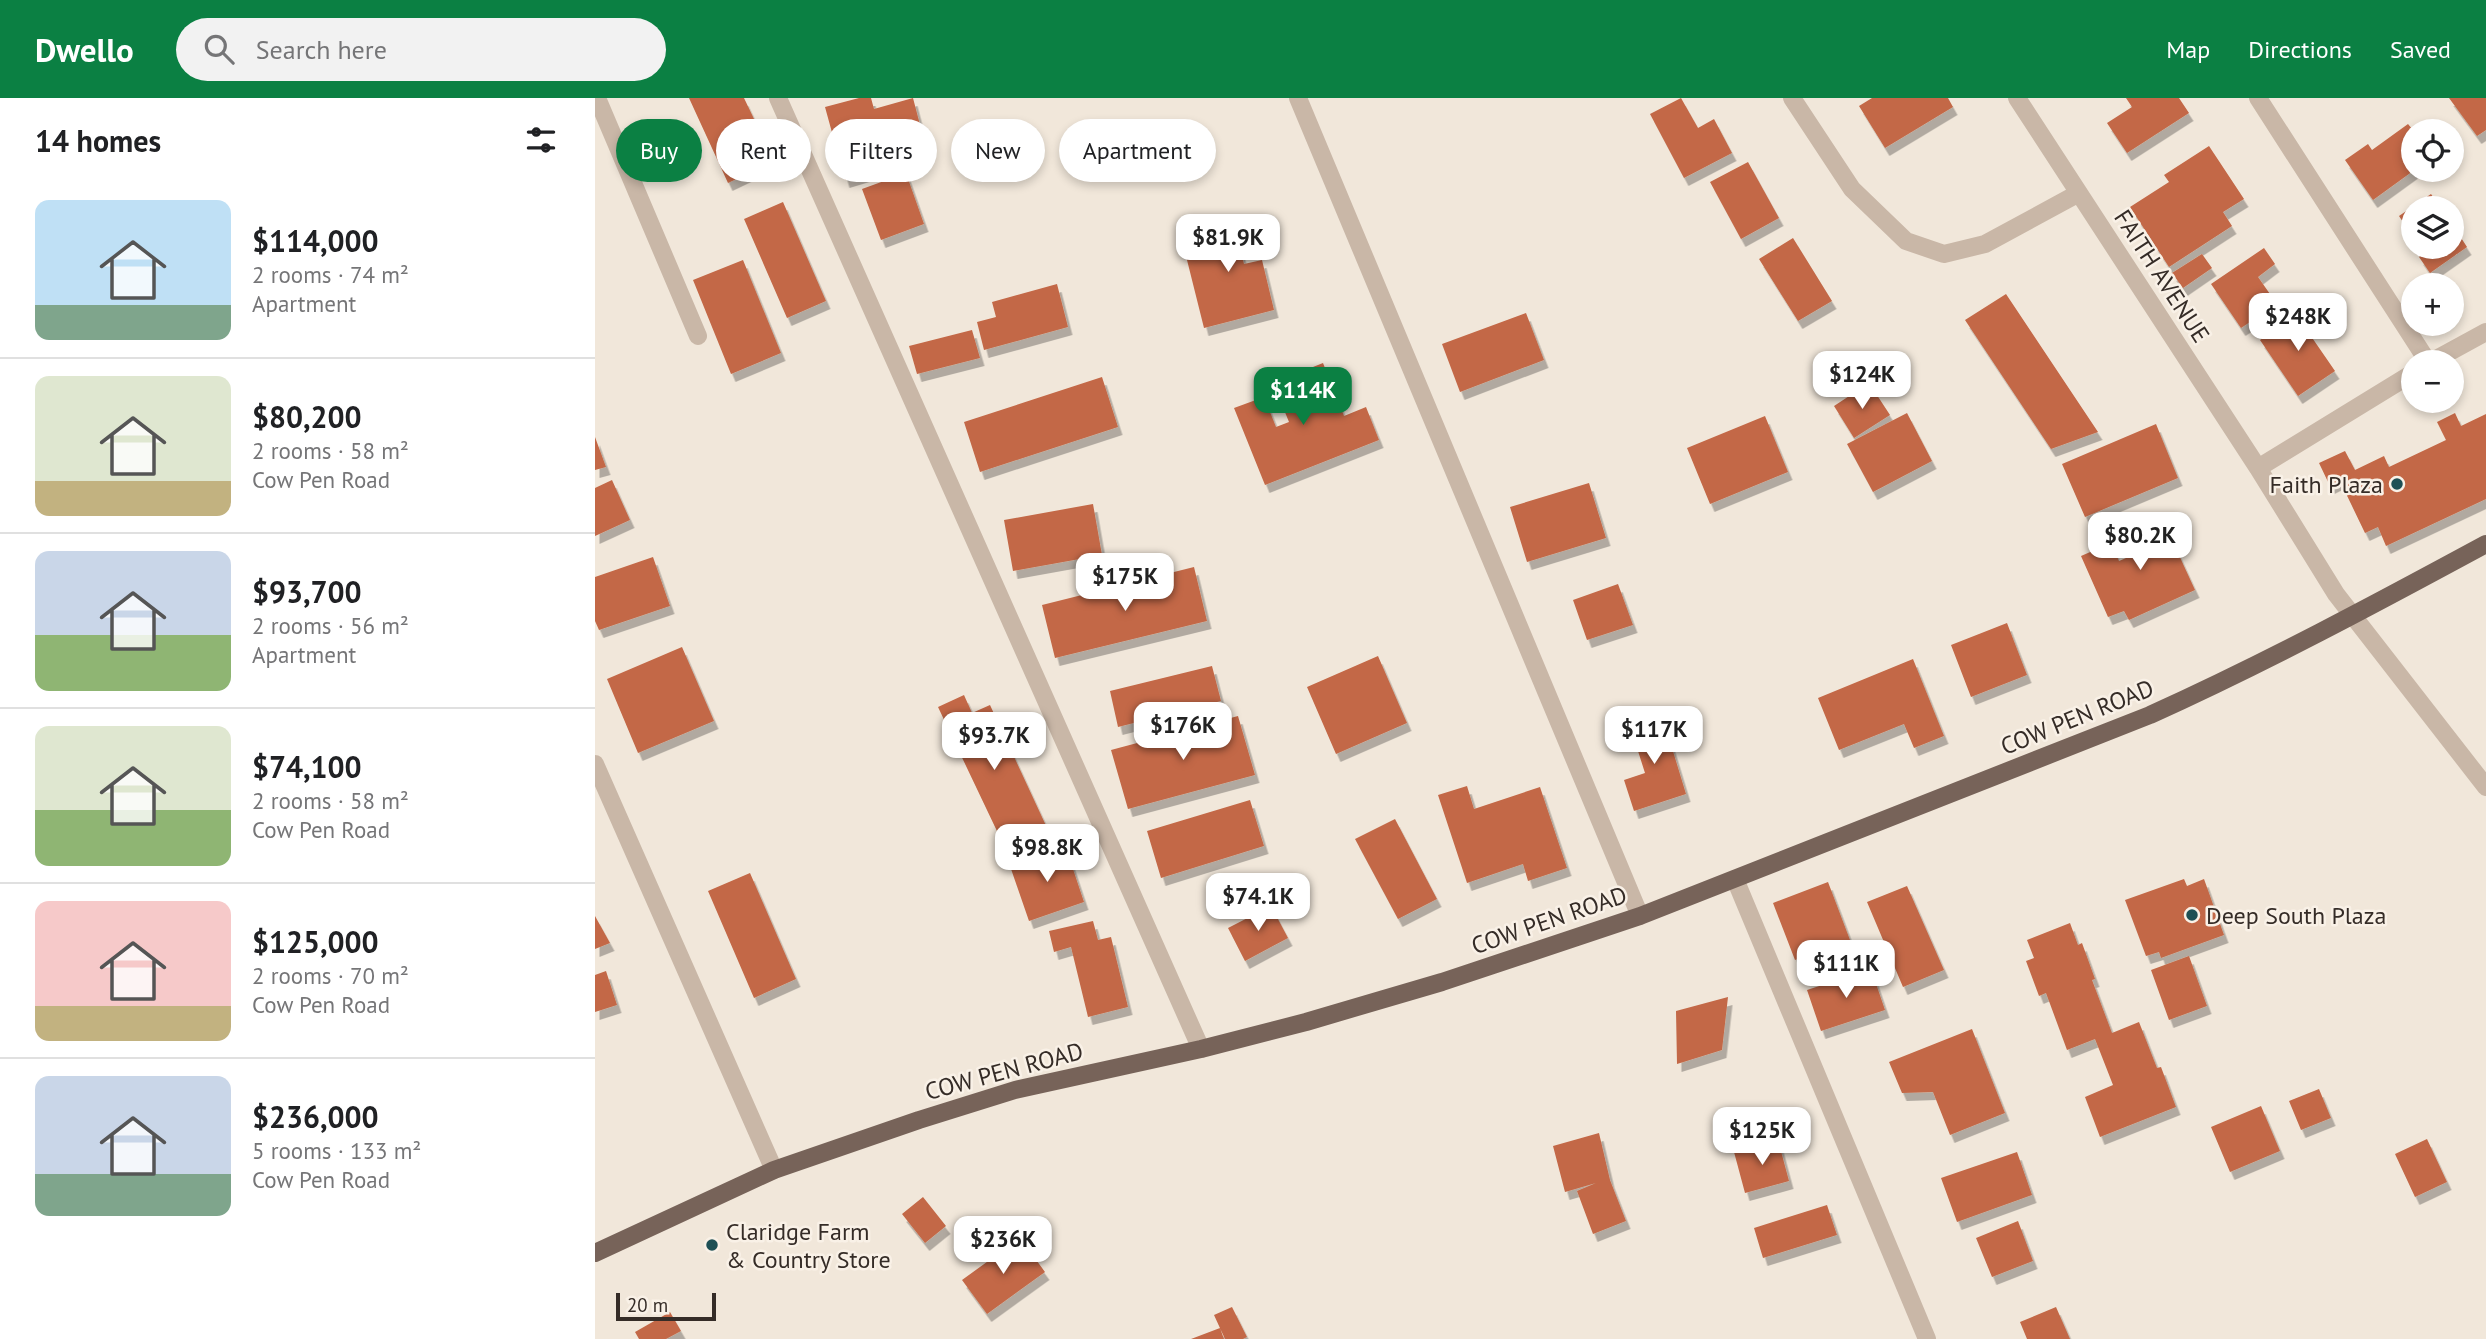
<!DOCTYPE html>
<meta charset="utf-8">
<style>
body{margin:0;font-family:"PT Sans",sans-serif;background:#f2f2f2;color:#202124;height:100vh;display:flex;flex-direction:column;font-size:26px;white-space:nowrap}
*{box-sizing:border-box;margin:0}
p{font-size:23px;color:#757577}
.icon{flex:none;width:38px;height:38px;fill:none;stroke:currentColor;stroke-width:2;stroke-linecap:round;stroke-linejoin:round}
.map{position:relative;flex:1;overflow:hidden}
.panel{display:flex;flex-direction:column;background:#fff;width:595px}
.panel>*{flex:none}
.hud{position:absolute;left:21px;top:21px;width:665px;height:63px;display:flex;gap:14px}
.buttons{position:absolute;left:1806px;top:21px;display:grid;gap:14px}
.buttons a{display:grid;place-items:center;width:63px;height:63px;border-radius:50%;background:#fff;box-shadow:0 4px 10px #0003;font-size:35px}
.scale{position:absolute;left:21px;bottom:18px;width:100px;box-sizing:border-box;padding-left:7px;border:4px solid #352c27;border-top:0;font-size:19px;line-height:24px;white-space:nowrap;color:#352c27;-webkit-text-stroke:5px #f9f1e7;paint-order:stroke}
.price{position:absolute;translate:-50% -60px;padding:0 16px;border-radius:14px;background:#fff;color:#222;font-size:23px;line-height:46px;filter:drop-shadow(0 2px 4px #0008)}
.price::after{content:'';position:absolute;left:50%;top:42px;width:21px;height:16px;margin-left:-10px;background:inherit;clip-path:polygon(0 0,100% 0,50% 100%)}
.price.on{background:#0b8043;color:#fff}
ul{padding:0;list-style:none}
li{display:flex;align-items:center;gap:21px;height:175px;padding:0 35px}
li+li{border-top:2px solid #e0e0e0}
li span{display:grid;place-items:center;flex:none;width:196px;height:140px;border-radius:14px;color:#555}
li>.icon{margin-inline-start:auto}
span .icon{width:84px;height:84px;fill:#fffc;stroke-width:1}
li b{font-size:30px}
h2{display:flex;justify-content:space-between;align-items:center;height:84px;padding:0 35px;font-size:30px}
.pill{padding:0 24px;border-radius:32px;background:#fff;box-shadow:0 4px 10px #0003;font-size:24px;line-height:63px}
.pill.on{background:#0b8043;color:#fff}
header{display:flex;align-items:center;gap:42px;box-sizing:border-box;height:98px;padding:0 35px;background:#0b8043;color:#fff}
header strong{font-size:33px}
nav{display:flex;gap:38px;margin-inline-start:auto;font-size:24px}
.search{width:490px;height:63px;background:#f2f2f2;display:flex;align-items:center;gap:18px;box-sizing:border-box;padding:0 24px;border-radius:38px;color:#757577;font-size:26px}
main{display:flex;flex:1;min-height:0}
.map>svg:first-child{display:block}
.building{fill:#c36846;filter:url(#shadow)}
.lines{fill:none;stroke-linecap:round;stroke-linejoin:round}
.minor{stroke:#c9b7a7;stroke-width:18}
.major{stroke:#776359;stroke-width:18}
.poi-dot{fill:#1e5055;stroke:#f9f1e7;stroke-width:2.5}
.labels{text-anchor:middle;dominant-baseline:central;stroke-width:5;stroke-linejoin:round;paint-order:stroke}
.street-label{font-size:24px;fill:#352c27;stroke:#f9f1e7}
.poi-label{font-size:24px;fill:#352c27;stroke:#f9f1e7;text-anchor:start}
</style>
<header>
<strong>Dwello</strong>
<div class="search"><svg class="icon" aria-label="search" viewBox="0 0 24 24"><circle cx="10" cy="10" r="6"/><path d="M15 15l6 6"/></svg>Search here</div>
<nav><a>Map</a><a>Directions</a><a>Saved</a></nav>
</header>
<main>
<section class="panel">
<h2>14 homes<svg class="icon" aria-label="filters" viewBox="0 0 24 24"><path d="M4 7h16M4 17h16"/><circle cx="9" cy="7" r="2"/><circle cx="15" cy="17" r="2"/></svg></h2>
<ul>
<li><span style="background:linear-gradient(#bfe0f5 75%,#7fa58c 0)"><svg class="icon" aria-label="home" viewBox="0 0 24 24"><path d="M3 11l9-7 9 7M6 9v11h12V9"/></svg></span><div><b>$114,000</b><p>2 rooms · 74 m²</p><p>Apartment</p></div></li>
<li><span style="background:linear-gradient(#dfe7d0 75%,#c2b280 0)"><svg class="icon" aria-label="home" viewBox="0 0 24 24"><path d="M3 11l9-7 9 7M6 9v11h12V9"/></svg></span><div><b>$80,200</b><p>2 rooms · 58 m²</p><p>Cow Pen Road</p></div></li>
<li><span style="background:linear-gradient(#c9d6e8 60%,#8fb573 0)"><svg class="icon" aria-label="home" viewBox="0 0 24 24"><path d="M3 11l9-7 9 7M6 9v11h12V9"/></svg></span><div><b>$93,700</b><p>2 rooms · 56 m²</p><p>Apartment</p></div></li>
<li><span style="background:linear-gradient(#dfe7d0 60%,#8fb573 0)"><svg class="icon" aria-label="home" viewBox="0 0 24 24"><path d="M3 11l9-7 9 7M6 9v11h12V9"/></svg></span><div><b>$74,100</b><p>2 rooms · 58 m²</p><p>Cow Pen Road</p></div></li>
<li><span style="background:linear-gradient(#f6c9c9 75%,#c2b280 0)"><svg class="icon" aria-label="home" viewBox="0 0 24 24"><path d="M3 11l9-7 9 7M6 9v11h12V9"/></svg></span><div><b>$125,000</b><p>2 rooms · 70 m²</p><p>Cow Pen Road</p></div></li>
<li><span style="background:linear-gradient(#c9d6e8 70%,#7fa58c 0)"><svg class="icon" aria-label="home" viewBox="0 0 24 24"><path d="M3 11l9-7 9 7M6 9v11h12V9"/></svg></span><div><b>$236,000</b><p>5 rooms · 133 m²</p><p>Cow Pen Road</p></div></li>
</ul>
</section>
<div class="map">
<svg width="1891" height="1241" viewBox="0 0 1891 1241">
<defs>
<filter id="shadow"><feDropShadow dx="4.5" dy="8" stdDeviation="0" flood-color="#0004"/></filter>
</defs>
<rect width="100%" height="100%" fill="#f1e7da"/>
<!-- building -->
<path class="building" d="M94 0H149L179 63 133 85Z
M264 0H276L279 11 318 0 330 46 267 63 270 76 250 82 230 9Z
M1086 0 1103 30 1119 21 1137 55 1089 80 1055 16Z
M1277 0H1353L1358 9 1290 50 1264 8Z
M1531 0H1584L1594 15 1532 55 1512 25 1537 9Z
M1854 0H1891V32L1882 38Z
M1813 26 1818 32V73L1778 102 1750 62 1773 46 1777 52Z
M1614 48 1649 101 1628 114 1637 128 1574 169 1535 109 1574 84 1569 77Z
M1153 64 1184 120 1146 141 1115 84Z
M311 75 329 126 286 142 267 91Z
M1836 96 1846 110H1818V139L1804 118Z
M188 104 231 203 192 220 149 121Z
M655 118 662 142 644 147 649 166 667 162 679 212 609 230 589 150 609 145 605 130Z
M1857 126 1872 149 1835 175 1824 159 1829 155 1825 149H1857Z
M1198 140 1237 203 1203 223 1164 161Z
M1669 150 1680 166 1663 179 1682 206 1646 230 1616 186Z
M1607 156 1617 170 1588 190 1577 175Z
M148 162 186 255 136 276 98 182Z
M462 186 473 229 389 252 382 224 401 219 397 204Z
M1411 196 1503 334 1456 351 1370 222Z
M1713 209 1721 220 1709 228 1740 273 1703 298 1665 242Z
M931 215 949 262 865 294 847 246Z
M377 232 385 260 322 276 314 248Z
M728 265 749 318 771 309 784 342 670 387 639 310 669 299 681 329 694 324 678 285Z
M507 279 523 329 385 374 369 324Z
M1274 285 1295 317 1259 340 1239 308Z
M1312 315 1337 363 1278 394 1252 346Z
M1860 315 1866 328 1891 316V401L1791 448 1783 429 1770 435 1745 383 1735 388 1724 365 1750 353 1760 372 1789 358 1794 369 1851 342 1842 324Z
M1170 318 1193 374 1115 406 1092 350Z
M1561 326 1583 380 1490 419 1467 366Z
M0 339 11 369 0 372Z
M17 382 35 422 0 438V390Z
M994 385 1011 440 932 464 915 409Z
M498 406 507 457 418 473 409 422Z
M1565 416 1600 492 1534 522 1529 513 1513 519 1486 458 1516 445 1524 463 1545 454 1534 429Z
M58 459 75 508 4 532 0 523V479Z
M599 469 612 523 460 560 447 507Z
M1023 486 1038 527 992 542 978 502Z
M1412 525 1432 577 1376 599 1356 547Z
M87 549 119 623 43 655 12 581Z
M783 558 812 625 741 656 712 589Z
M1318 561 1349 638 1319 650 1309 626 1244 652 1223 600Z
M617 568 626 603 523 629 515 593Z
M369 597 377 615 395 607 453 732 411 752 343 609Z
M1067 617 1091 696 1039 713 1029 682 1050 675 1035 628Z
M643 618 660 677 533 711 516 652Z
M872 688 879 711 945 689 972 770 933 783 928 766 872 785 843 697Z
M655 702 669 748 566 780 552 733Z
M800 721 842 801 803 821 760 741Z
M471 750 489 804 434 823 415 768Z
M155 775 201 881 159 900 113 793Z
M1589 781 1592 788 1609 781 1629 837 1566 860 1564 854 1551 858 1530 802Z
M1233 784 1255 842 1200 862 1178 805Z
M1312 788 1349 872 1308 889 1272 804Z
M676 808 693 840 650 863 633 830Z
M0 818 15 845 0 851Z
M498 823 503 842 516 839 533 909 493 919 476 849 459 854 454 833Z
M1475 825 1483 847 1487 845 1500 881 1497 882 1517 935 1544 924 1562 970 1566 969 1581 1009 1505 1039 1490 999 1518 987 1500 941 1472 952 1451 895 1444 898 1431 863 1439 860 1432 842Z
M1594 858 1612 908 1574 922 1556 872Z
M1276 871 1290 912 1226 933 1212 892Z
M11 873 22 907 0 914V877Z
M1133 899 1127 952 1082 966 1081 913Z
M1377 931 1410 1015 1355 1037 1338 994 1307 995 1294 964Z
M1724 991 1736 1020 1706 1032 1694 1003Z
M1666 1008 1685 1053 1635 1074 1616 1029Z
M1004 1035 1015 1082 1031 1123 998 1136 982 1093 1001 1085 970 1094 958 1048Z
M1832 1041 1852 1084 1820 1099 1800 1056Z
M1183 1042 1194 1083 1150 1095 1139 1054Z
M1422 1054 1437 1097 1362 1124 1346 1080Z
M328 1099 351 1128 330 1145 307 1116Z
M1232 1107 1242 1137 1168 1160 1159 1130Z
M1423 1123 1438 1163 1397 1179 1381 1140Z
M425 1140 450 1174 392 1216 367 1182Z
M637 1209 652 1239 648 1241H630L619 1217Z
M1461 1209 1475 1241H1432L1425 1224Z
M75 1214 86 1233 71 1241H44L40 1234Z
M625 1230 629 1241H596Z"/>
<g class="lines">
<!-- minor -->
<path class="minor" d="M2 0 103 238
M183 0 606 951
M703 0 1045 818
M1197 0 1257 91 1311 143 1349 156 1390 146 1484 95
M1422 0 1663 370 1741 496 1891 689
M1663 0 1833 264
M1836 264 1891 234
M1663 370 1818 275
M0 666 179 1072
M1140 781 1332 1241"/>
<!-- major -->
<path class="major" d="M0 1155 179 1072 324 1022 420 992 606 951 711 924 847 884 1045 818 1555 617C1670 565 1780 506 1891 446"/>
</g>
<!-- markers -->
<g class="poi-dot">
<circle cx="1802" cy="386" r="7"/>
<circle cx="1597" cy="817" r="7"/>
<circle cx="117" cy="1147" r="7"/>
</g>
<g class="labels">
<!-- street labels -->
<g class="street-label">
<text transform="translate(1567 178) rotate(57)">FAITH AVENUE</text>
<text transform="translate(1482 619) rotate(-22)">COW PEN ROAD</text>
<text transform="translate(954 822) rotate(-19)">COW PEN ROAD</text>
<text transform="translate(409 973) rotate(-15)">COW PEN ROAD</text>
</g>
<!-- poi labels -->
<g class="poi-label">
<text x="1788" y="386" text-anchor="end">Faith Plaza</text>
<text x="1611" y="817">Deep South Plaza</text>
<text x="131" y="1133">Claridge Farm<tspan x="131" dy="28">&amp; Country Store</tspan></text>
</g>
</g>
</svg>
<div class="buttons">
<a><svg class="icon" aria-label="locate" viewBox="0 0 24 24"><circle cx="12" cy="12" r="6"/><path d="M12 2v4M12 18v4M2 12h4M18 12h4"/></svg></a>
<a><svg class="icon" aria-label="layers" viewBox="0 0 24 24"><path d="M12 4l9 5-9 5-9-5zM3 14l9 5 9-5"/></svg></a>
<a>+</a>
<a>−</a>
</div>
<div class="scale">20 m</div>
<b class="price" style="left:633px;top:176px">$81.9K</b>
<b class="price" style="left:1703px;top:255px">$248K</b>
<b class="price" style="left:1267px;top:313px">$124K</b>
<b class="price on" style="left:708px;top:329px">$114K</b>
<b class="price" style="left:1545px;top:474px">$80.2K</b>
<b class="price" style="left:530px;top:515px">$175K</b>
<b class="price" style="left:588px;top:664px">$176K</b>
<b class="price" style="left:1059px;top:668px">$117K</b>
<b class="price" style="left:399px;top:674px">$93.7K</b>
<b class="price" style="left:452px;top:786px">$98.8K</b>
<b class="price" style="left:663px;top:835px">$74.1K</b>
<b class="price" style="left:1251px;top:902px">$111K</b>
<b class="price" style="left:1167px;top:1069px">$125K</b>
<b class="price" style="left:408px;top:1178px">$236K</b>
<div class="hud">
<a class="pill on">Buy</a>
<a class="pill">Rent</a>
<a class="pill">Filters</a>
<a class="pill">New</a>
<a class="pill">Apartment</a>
</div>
</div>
</main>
